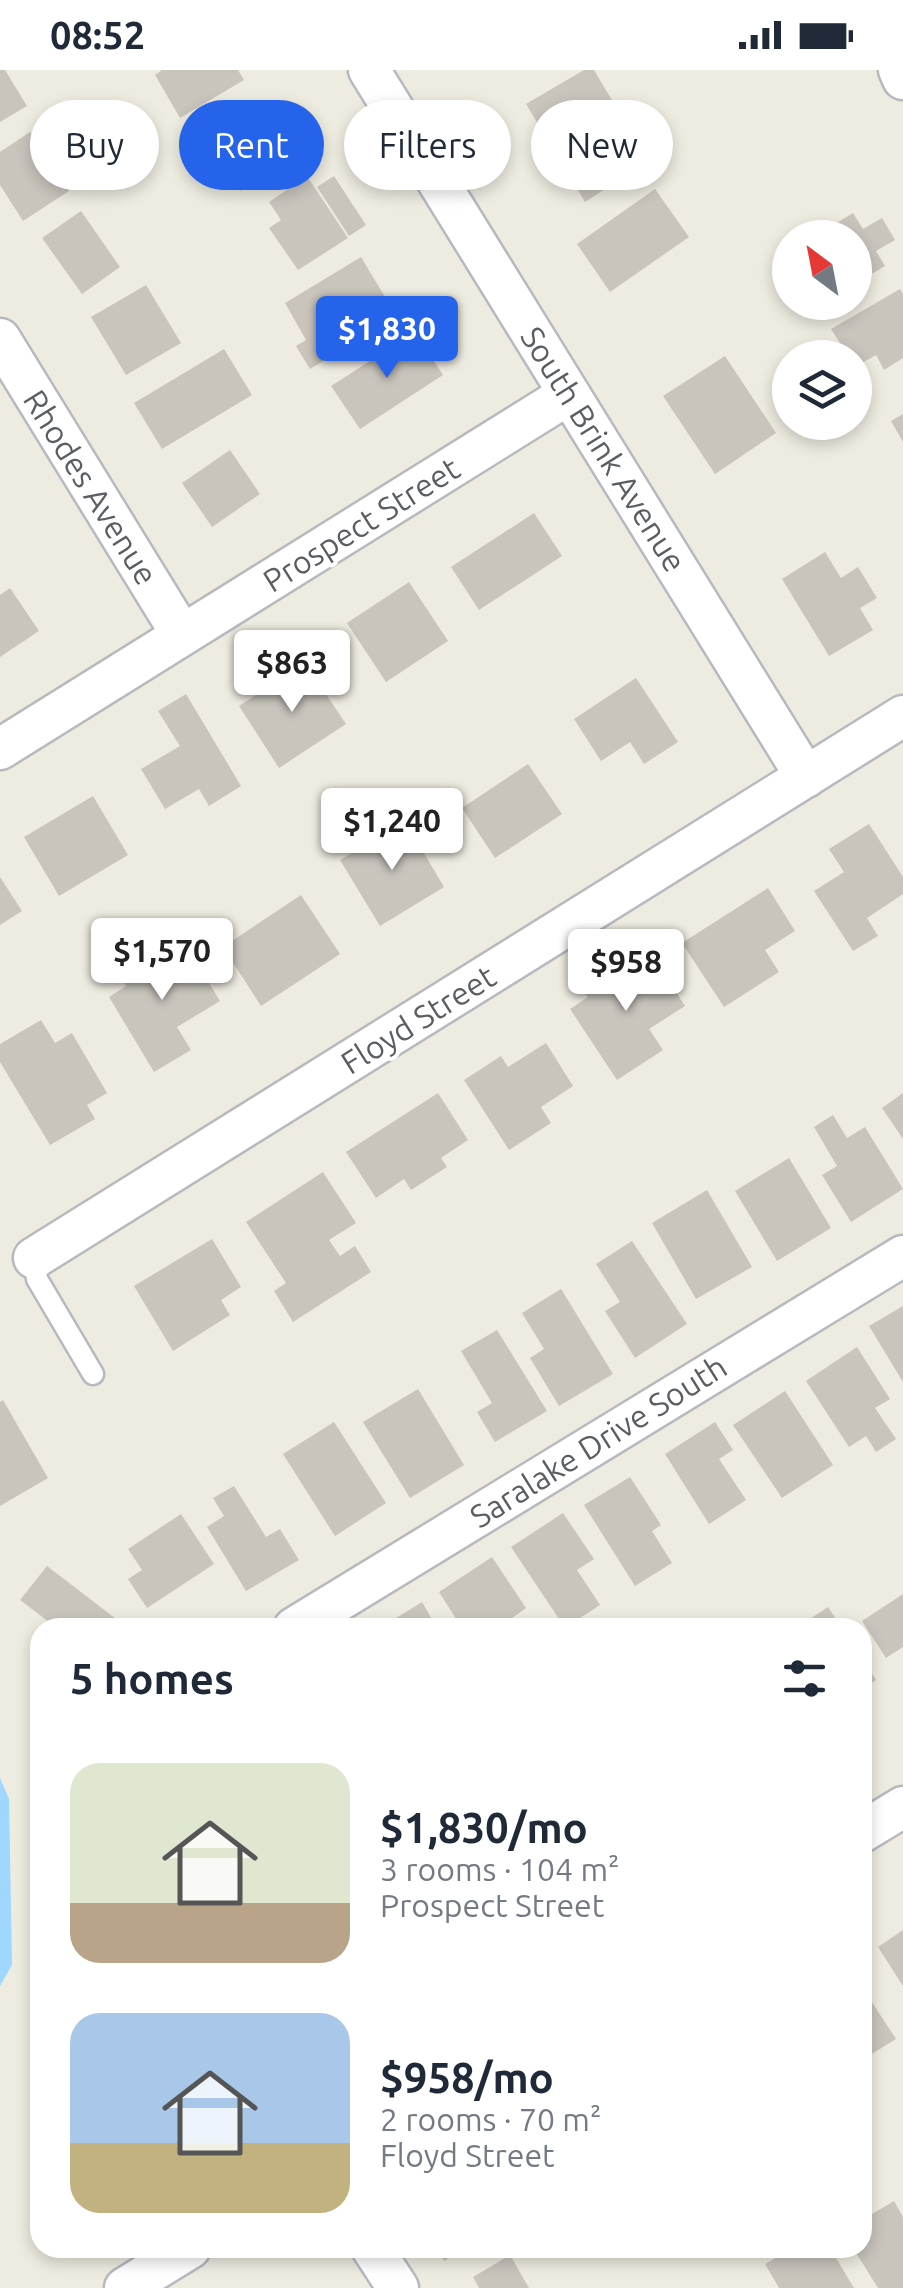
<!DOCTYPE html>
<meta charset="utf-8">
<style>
body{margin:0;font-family:Ubuntu,sans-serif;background:#f6f6f7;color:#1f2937;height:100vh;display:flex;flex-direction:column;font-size:38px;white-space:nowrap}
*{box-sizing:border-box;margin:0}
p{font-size:32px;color:#747a83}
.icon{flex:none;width:55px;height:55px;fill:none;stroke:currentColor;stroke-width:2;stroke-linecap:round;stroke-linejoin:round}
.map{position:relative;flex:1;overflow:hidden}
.side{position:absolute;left:30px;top:1548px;width:842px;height:640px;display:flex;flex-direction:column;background:#fff;border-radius:30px;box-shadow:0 5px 15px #0003}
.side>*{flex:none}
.guide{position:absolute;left:30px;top:30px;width:845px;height:90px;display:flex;gap:20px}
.needle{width:65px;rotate:328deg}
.controls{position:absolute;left:772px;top:150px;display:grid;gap:20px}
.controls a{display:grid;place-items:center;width:100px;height:100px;border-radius:50%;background:#fff;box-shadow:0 5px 15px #0003;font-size:50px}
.price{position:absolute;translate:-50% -85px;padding:0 22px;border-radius:10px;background:#fff;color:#222;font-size:32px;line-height:65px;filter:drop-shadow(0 2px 5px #0008)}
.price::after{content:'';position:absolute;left:50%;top:60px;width:30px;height:22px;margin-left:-15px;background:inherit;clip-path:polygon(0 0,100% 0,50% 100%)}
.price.current{background:#2563eb;color:#fff}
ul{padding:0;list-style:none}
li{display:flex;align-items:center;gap:30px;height:250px;padding:0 40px}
li span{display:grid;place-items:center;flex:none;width:280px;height:200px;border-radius:30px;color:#555}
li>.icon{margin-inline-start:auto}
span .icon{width:120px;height:120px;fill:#fffc;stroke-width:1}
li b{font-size:42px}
h2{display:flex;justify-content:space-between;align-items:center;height:120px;padding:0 40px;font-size:42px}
.pill{padding:0 35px;border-radius:45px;background:#fff;box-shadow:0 5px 15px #0003;font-size:35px;line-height:90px}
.pill.current{background:#2563eb;color:#fff}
.status{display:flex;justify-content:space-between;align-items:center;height:70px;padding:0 50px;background:#fff;direction:ltr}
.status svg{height:28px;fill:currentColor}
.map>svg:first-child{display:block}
.water{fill:#9fd7ff}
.building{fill:#c9c5bd}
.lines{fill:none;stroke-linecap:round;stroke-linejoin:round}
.service-casing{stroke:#b6babf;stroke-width:25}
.minor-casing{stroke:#b6babf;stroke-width:45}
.service{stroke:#fff;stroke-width:20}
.minor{stroke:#fff;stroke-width:40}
.labels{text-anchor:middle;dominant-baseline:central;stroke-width:8;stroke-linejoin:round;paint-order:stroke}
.street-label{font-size:32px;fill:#595e63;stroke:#fff}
</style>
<div class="status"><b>08:52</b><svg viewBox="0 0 49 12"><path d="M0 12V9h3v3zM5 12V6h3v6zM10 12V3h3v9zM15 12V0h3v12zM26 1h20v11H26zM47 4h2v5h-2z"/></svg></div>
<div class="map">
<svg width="903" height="2218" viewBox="0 0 903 2218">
<rect width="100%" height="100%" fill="#eeebe0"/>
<!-- water -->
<path class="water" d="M0 1708 9 1729 12 1895 0 1916Z"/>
<!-- building -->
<path class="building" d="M0 0H5L27 36 0 52Z
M162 0H238L244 10 180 48 155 5Z
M584 0H594L619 42 597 55 627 105 585 132 526 34Z
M258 30 279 65 269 72 283 95 240 121 205 62Z
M30 62 69 121 23 151 0 115V82Z
M307 106 348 168 298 200 269 158 281 150 269 132Z
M334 106 366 155 349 166 317 117Z
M655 119 689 167 610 222 577 174Z
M81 141 120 197 82 224 42 168Z
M853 143 863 159 882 148 895 170 876 181 885 196 860 211 855 201V168H812Z
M361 187 397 247 310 299 296 276 306 270 285 233Z
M146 215 181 273 126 305 91 247Z
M900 219 903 224V288L884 300 876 285 855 297V288H827L843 278 831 259Z
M415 262 443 305 360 359 331 316Z
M224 279 252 325 162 379 134 333Z
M725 286 776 363 715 404 663 326Z
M903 344V372L891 351Z
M230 380 260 424 212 457 182 413Z
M534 443 562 486 479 540 451 497Z
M825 482 841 508 858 497 877 528 860 538 873 560 829 586 782 509Z
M409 512 448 571 386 612 347 553Z
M10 518 39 561 0 587V525Z
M305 593 346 654 279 698 239 636Z
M636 608 678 672 644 694 630 672 601 691 574 649Z
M186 624 241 716 209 736 199 719 165 739 141 699 180 676 158 641Z
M528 694 562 744 495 788 462 738Z
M93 726 128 785 59 826 24 767Z
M405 751 444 817 380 856 340 790Z
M869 754 903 807V824L867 848 878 866 853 881 814 821 844 802 829 779Z
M0 807 22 841 0 855Z
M768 818 795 861 765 880 779 902 724 937 682 873Z
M301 825 340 884 261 936 223 877Z
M156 876 165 892 188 878 220 931 177 957 191 980 154 1002 109 927 126 916 116 900Z
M655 889 685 936 649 959 663 980 617 1010 570 939 588 927 577 910 606 891 619 911Z
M41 950 55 973 72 963 107 1023 87 1035 95 1049 50 1075 0 992V974Z
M546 973 573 1016 541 1037 551 1053 509 1080 464 1010 501 986 508 997Z
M438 1023 468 1070 441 1088 447 1097 411 1120 404 1109 376 1128 346 1082Z
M903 1023V1069L882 1038Z
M833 1045 847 1068 865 1057 903 1119 851 1152 822 1105 837 1096 814 1057Z
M789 1088 831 1158 777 1191 735 1121Z
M323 1102 356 1153 329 1170 340 1186 355 1176 371 1202 293 1252 274 1221 286 1213 246 1152Z
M707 1120 752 1197 696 1229 652 1153Z
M212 1169 241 1217 221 1230 230 1245 173 1281 134 1216Z
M632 1171 687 1254 635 1288 605 1241 620 1232 596 1194Z
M561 1219 613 1304 559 1336 530 1288 544 1279 522 1243Z
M903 1236V1312L869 1256Z
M497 1260 547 1341 495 1372 477 1342 492 1333 461 1281Z
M857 1277 890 1329 875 1338 896 1369 876 1382 866 1366 849 1377 806 1311Z
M418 1319 464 1395 410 1428 363 1352Z
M785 1321 833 1395 782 1428 733 1355Z
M3 1330 48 1408 0 1436V1332Z
M334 1352 386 1433 335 1466 283 1384Z
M715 1352 733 1380 719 1389 746 1430 709 1454 665 1384Z
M630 1407 661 1455 652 1461 672 1493 635 1516 584 1435Z
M234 1416 266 1467 280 1459 299 1490 246 1521 207 1457 224 1446 213 1428Z
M563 1443 594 1489 577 1500 600 1535 565 1558 511 1477Z
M181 1444 214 1494 147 1538 128 1509 142 1500 128 1479Z
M492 1487 526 1538 508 1551 512 1558H462L439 1522Z
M47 1496 124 1555 122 1558H44L49 1552 20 1530Z
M903 1524V1577L886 1588 862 1551Z
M422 1532 437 1558H380Z
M828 1537 842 1558H796Z
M862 1589 876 1610 862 1619Z
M903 1860V1916L878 1877Z
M862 1917 896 1969 862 1990Z
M894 2131 903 2147V2218H878L853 2178H862V2150Z
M436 2178H467L444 2191Z
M792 2178H830L854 2218H779L765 2194Z
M510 2185 529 2218H479L473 2207Z"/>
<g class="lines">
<!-- service casing -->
<g class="service-casing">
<path id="service" d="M34 1188 37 1209 93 1304"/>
</g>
<!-- minor casing -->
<g class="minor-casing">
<path id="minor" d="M369 0 806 707
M899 0 903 9
M0 269 182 565
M0 679 569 324
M34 1188 903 646
M294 1558 903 1186
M862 1762 903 1737
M372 2178 398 2218
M125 2218 190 2178"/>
</g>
<!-- service -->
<use href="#service" class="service"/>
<!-- minor -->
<use href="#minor" class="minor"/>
</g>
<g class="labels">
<!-- street labels -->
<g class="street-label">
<text transform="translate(604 379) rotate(58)">South Brink Avenue</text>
<text transform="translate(91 417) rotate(58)">Rhodes Avenue</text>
<text transform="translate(361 454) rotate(-32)">Prospect Street</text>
<text transform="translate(418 949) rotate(-32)">Floyd Street</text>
<text transform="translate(598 1371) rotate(-32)">Saralake Drive South</text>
</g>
</g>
</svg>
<div class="controls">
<a><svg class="needle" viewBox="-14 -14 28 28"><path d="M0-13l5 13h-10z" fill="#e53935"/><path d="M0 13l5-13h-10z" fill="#747a83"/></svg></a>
<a><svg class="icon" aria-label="layers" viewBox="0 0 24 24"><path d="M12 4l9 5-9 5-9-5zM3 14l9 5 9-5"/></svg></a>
</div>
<b class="price current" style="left:387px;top:311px">$1,830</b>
<b class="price" style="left:292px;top:645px">$863</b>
<b class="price" style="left:392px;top:803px">$1,240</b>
<b class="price" style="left:162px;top:933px">$1,570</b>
<b class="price" style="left:626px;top:944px">$958</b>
<div class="guide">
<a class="pill">Buy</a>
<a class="pill current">Rent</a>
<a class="pill">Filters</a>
<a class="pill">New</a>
</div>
<section class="side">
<h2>5 homes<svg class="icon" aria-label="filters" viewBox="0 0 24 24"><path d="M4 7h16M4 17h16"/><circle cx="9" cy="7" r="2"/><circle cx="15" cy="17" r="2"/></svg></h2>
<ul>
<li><span style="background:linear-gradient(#dfe7d0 70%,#b9a48a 0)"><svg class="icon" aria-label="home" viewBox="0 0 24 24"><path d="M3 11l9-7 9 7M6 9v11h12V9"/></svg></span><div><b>$1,830/mo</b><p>3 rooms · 104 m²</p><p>Prospect Street</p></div></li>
<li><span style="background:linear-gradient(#a9c7e8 65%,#c2b280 0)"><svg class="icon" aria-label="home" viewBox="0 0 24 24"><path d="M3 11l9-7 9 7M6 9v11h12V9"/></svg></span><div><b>$958/mo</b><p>2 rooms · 70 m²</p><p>Floyd Street</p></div></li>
</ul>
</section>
</div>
